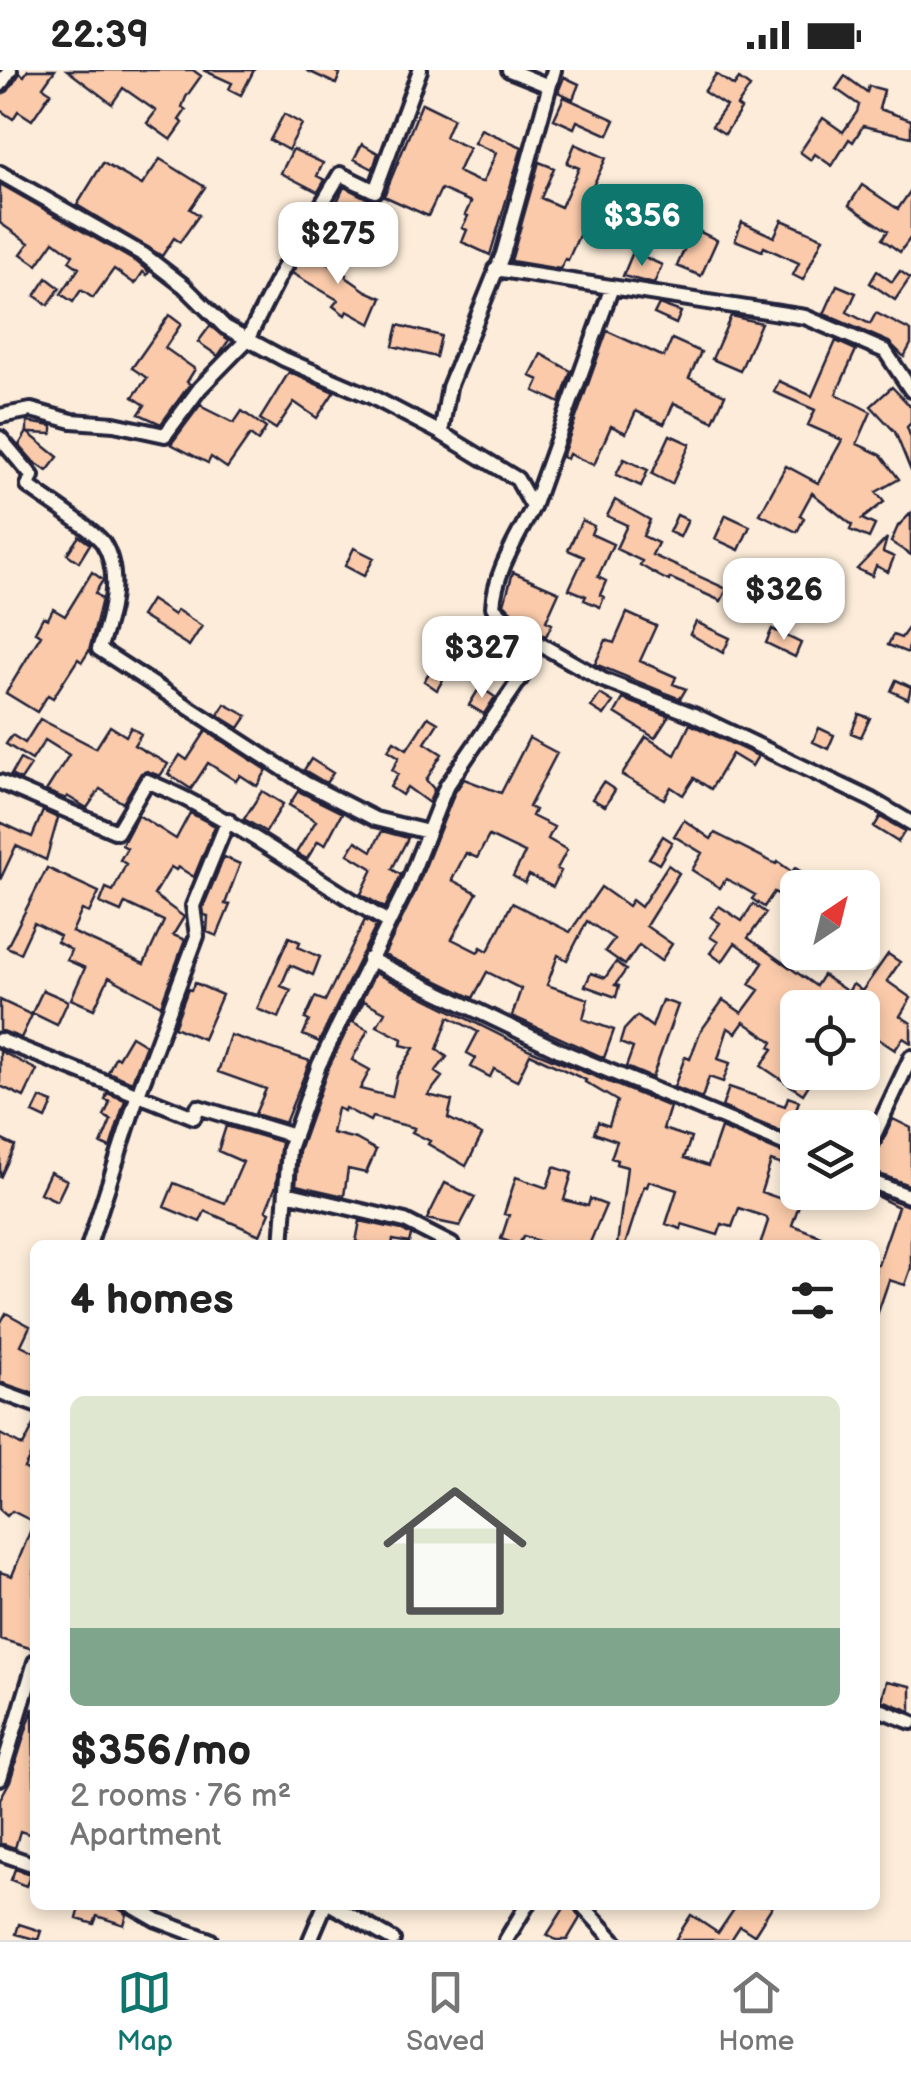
<!DOCTYPE html>
<meta charset="utf-8">
<style>
body{margin:0;font-family:"Balsamiq Sans",sans-serif;background:#f6f6f6;color:#222;height:100vh;display:flex;flex-direction:column;font-size:38px;white-space:nowrap}
*{box-sizing:border-box;margin:0}
p{font-size:32px;color:#767676}
.icon{flex:none;width:55px;height:55px;fill:none;stroke:currentColor;stroke-width:2;stroke-linecap:round;stroke-linejoin:round}
.map{position:relative;flex:1;overflow:hidden}
.drawer{position:absolute;left:30px;top:1170px;width:850px;height:670px;display:flex;flex-direction:column;background:#fff;border-radius:15px;box-shadow:0 5px 15px #0003}
.drawer>*{flex:none}
.needle{width:65px;rotate:35deg}
.controls{position:absolute;left:780px;top:800px;display:grid;gap:20px}
.controls a{display:grid;place-items:center;width:100px;height:100px;border-radius:15px;background:#fff;box-shadow:0 5px 15px #0003;font-size:50px}
.price{position:absolute;translate:-50% -85px;padding:0 22px;border-radius:20px;background:#fff;color:#222;font-size:32px;line-height:65px;filter:drop-shadow(0 2px 5px #0008)}
.price::after{content:'';position:absolute;left:50%;top:60px;width:30px;height:22px;margin-left:-15px;background:inherit;clip-path:polygon(0 0,100% 0,50% 100%)}
.price.active{background:#0f766e;color:#fff}
ul{padding:0;list-style:none}
li{display:grid;align-content:center;gap:20px;height:530px;padding:0 40px}
li+li{border-top:2px solid #e0e0e0}
li span{display:grid;place-items:center;height:310px;border-radius:15px;color:#555}
li>.icon{margin-inline-start:auto}
span .icon{width:180px;height:180px;fill:#fffc;stroke-width:1}
li b{font-size:42px}
h2{display:flex;justify-content:space-between;align-items:center;height:120px;padding:0 40px;font-size:42px}
.status{display:flex;justify-content:space-between;align-items:center;height:70px;padding:0 50px;background:#fff;direction:ltr}
.status svg{height:28px;fill:currentColor}
.dock{display:flex;justify-content:space-around;align-items:center;height:140px;border-top:2px solid #e0e0e0;background:#fff;font-size:28px;color:#767676}
.dock a{display:grid;justify-items:center;gap:5px}
.dock .active{color:#0f766e}
.map>svg:first-child{display:block}
.building{fill:#facaaa;stroke:#22223b;stroke-width:2.5;fill-rule:evenodd}
.lines{fill:none;stroke-linecap:round;stroke-linejoin:round}
.minor-casing{stroke:#22223b;stroke-width:20}
.minor{stroke:#fcf5e5;stroke-width:12}
</style>
<div class="status"><b>22:39</b><svg viewBox="0 0 49 12"><path d="M0 12V9h3v3zM5 12V6h3v6zM10 12V3h3v9zM15 12V0h3v12zM26 1h20v11H26zM47 4h2v5h-2z"/></svg></div>
<div class="map">
<svg width="911" height="1870" viewBox="0 0 911 1870">
<rect width="100%" height="100%" fill="#fcecd9"/>
<filter id="ink" filterUnits="userSpaceOnUse"><feTurbulence type="fractalNoise" baseFrequency=".01" numOctaves="2"/><feDisplacementMap in="SourceGraphic" scale="20" xChannelSelector="R" yChannelSelector="G"/><feConvolveMatrix kernelMatrix="1 2 1 2 8 2 1 2 1" color-interpolation-filters="sRGB"/></filter>
<g filter="url(#ink)">
<!-- building -->
<path class="building" d="M28 0H55L43 17 51 22 32 50 18 41 13 49 0 40V25L8 21 20 3 24 6Z
M67 0H193L201 6 186 27 182 37 186 40 179 50 183 53 171 70 147 53 156 41 123 18 112 34Z
M203 0H254L241 25 229 19 232 13Z
M306 0H333L340 4 336 14Z
M716 4 734 16 739 9 750 17 737 36 741 39 725 64 712 56 726 36 704 22Z
M845 6 867 22 869 16 884 20 879 39 911 50V67L863 56 853 72 849 69 832 96 815 84 811 90 800 82 823 48 843 62 857 42 859 35 836 19Z
M564 7 579 14 573 29 558 22Z
M564 27 615 50 608 65 577 51 574 58 554 49Z
M422 33 453 48 445 67 469 78 458 102 477 111 483 112 496 83 474 73 481 59 522 77 490 185 462 172 467 160 462 158 468 146 465 145 471 132 441 119 428 146 384 126Z
M284 44 302 54 288 80 270 70Z
M362 74 378 83 373 99 354 89Z
M575 74 606 88 592 118 613 127 608 138 652 156 643 176 590 152 585 163 581 161 568 190 565 189 560 199 511 191 539 92 554 98 541 128 561 137 579 98 567 93Z
M293 79 323 93 317 106 325 110 318 122 281 103Z
M160 89 205 117 190 139 199 145 180 172 174 168 162 186 77 135 103 93 142 115Z
M0 114 138 193 149 202 147 205 143 202 135 214 114 199 93 228 81 220 73 232 61 224 79 198 69 191 73 185 54 171 37 195 21 184 29 173 0 153Z
M862 115 898 139 911 120V167L900 182 882 169 888 161 849 135Z
M344 117 370 130 365 142 337 132Z
M782 150 823 168 803 210 793 205 799 193 764 177 762 181 735 170 742 152 774 167Z
M688 156 717 170 701 206 677 196 687 173 682 171Z
M306 180 347 205 346 207 366 221 382 228 371 254 347 241 345 245 333 236 338 230 292 203Z
M633 182 662 195 654 214 623 206Z
M877 201 892 212 900 201 910 208 895 230 870 213Z
M47 208 60 218 48 235 35 226Z
M837 215 856 223 847 242 870 254 876 243 911 261V274L904 287 889 272 824 244Z
M659 234 681 242 676 254 654 244Z
M169 245 181 254 165 278 195 299 187 312 190 314 161 354 139 344 145 335 133 327 147 308 132 298Z
M731 246 761 253 740 301 712 289Z
M398 255 441 266 436 287 393 276Z
M210 256 229 270 218 286 198 272Z
M607 261 664 287 672 269 701 282 689 308 725 325 713 351 674 333 664 354 636 341 626 363 611 356 594 395 569 384 567 389 562 387Z
M836 271 856 280 836 324 871 342 857 374 881 385 899 409 876 422 884 432 862 449 875 455 869 468 850 460 852 455 812 423 800 445 804 448 797 462 760 444 786 396 818 413 842 370 808 355 815 340 774 322 779 311 812 326Z
M541 284 571 301 560 333 534 321 539 310 530 306Z
M289 302 334 322 317 348 294 332 276 359 260 349Z
M892 317 911 337V353L907 357 911 368V401L895 362 871 336Z
M201 334 204 338 234 353 242 341 266 358 258 371 250 365 227 398 211 387 208 393 171 374Z
M27 352 52 356V364L28 363 58 387 47 401 34 392 19 375 27 362Z
M670 365 690 374 672 414 652 404Z
M624 389 648 400 641 416 616 405Z
M615 430 650 450 643 466 658 473 652 485 727 519 721 531 670 508 669 511 659 506 640 495 642 491 616 479 627 455 607 446Z
M911 443V485L891 472 898 456Z
M677 445 688 450 680 467 669 462Z
M726 445 750 456 739 480 715 469Z
M582 450 594 456 591 464 613 474 598 507 606 511 600 525 604 527 600 537 584 530 586 526 569 519 584 487 568 480Z
M79 466 90 474 79 492 67 484Z
M887 468 883 482 894 487 888 502 876 496 872 506 857 499Z
M354 478 374 488 364 506 345 496Z
M92 502 103 510 95 523 102 529 89 581 82 592 78 589 53 628 48 625 37 642 6 623 41 565 35 562 43 547 48 549 53 539 65 546Z
M513 502 559 522 546 551 552 554 546 566 533 562 504 534Z
M151 530 174 545 177 540 202 556 189 576 141 546Z
M627 543 656 556 640 591 676 607 673 614 686 619 680 629 595 594 606 570 614 573Z
M487 548 507 565 499 577 515 588 509 597 493 587 488 595 467 581Z
M696 552 730 568 723 583 690 564Z
M911 554 908 583 888 575 893 565 901 568Z
M772 559 801 573 795 587 766 573Z
M435 593 448 601 437 620 424 611Z
M896 610 911 617 908 629 891 621Z
M480 617 495 627 484 644 469 635Z
M600 624 613 632 604 645 591 637Z
M623 629 669 646 655 668 615 643Z
M225 634 247 646 239 658 218 645Z
M859 644 870 648 861 667 851 663Z
M428 647 438 653 425 673 442 684 426 710 434 719 429 733 407 717 402 725 390 717 398 704 392 700 399 687 388 680 394 671 407 679Z
M40 649 96 678 110 656 126 666 131 657 141 664 134 675 168 694 160 706 147 701 141 703 123 733 100 719 87 738 67 726 66 729 46 721 69 685 45 670 32 690 6 674 12 665 25 673Z
M690 654 758 686 752 696 732 684 711 719 694 708 683 725 671 717 664 729 622 705 646 667 675 685Z
M819 658 834 665 828 679 813 672Z
M206 661 267 700 257 716 240 705 236 711 208 693 191 719 168 704 180 685 187 690Z
M529 668 557 683 529 737 535 740 532 746 554 757 548 769 567 780 557 799 561 801 553 817 529 805 525 813 513 806 525 783 489 766 477 788 466 783 452 810 477 823 452 869 478 882 481 877 488 881 512 833 570 862 601 817 628 836 632 830 641 837 668 795 679 803 646 856 672 874 661 891 639 875 625 895 605 881 614 869 587 851 567 890 558 885 547 915 588 929 583 949 614 960 604 988 512 946 521 919 487 902 473 928 384 885 415 822 455 722 464 709 501 723Z
M20 689 31 695 21 710 11 705Z
M311 689 333 703 326 713 304 700Z
M603 712 615 720 605 736 592 729Z
M262 721 283 734 266 762 244 749Z
M298 721 342 743 325 775 318 771 307 789 296 783 316 751 289 735Z
M43 741 58 748 46 790 16 776 0 810V752L32 767Z
M190 743 215 756 194 807 178 797 176 800 171 797 154 825 184 847 173 865 185 870 161 935 109 907 94 939 71 929 85 898 67 890 71 880 57 872 60 866 34 853 20 883 7 877 47 798 99 822 89 843 82 840 72 862 144 894 164 851 125 833 121 842 100 833 106 818 113 821 126 794 120 790 127 778 122 775 138 745 176 769Z
M880 747 905 761 898 772 874 757Z
M684 750 711 769 715 763 776 794 778 792 792 802 795 798 828 818H798V836L774 822 764 837 752 829 755 825 736 814 726 809 720 818 692 800 702 783 674 766Z
M382 761 408 768 392 799 401 805 385 838 361 824 373 799 348 784 356 771 372 781Z
M663 766 672 772 659 794 649 788Z
M224 787 240 794 225 834 230 835 217 866 207 862 208 846 204 845 203 837Z
M753 834 766 843 748 868 816 916 823 905 848 922 853 914 862 921 888 884 900 892 887 911 911 928 900 946 911 953V973L903 968 895 980 862 958V950L871 938H798V1002H817L803 1024 761 996 773 979 770 977 773 972 744 952 736 963 728 958 718 989 730 993 723 1012 709 1007 702 1028 674 1017 685 987 690 989 700 962 723 930 742 943 759 920 749 914 763 893 735 873 722 892 710 883 718 872 710 867 720 853 711 847 719 836 742 851Z
M365 850 376 856 319 972 303 965 309 951 305 949 315 927 325 931Z
M289 867 300 872 298 877 320 887 313 905 290 895 281 916 291 920 279 948 257 939Z
M616 892 626 900 615 915 619 916 616 927 585 916 591 903 605 908Z
M375 903 528 979 670 1037 663 1059 691 1068 684 1088 708 1096 721 1058 797 1089 794 1099 771 1091 761 1122 799 1135 792 1155 843 1175H760L768 1151 766 1147 739 1138 732 1157 722 1154 718 1165 682 1154 681 1159 666 1154 677 1120 649 1111 647 1117 644 1116 625 1175H617L627 1097 616 1094 617 1090 611 1088 617 1071 594 1063 598 1052 609 1056 617 1031 585 1012 586 1010 530 984 517 1011 494 999 490 1007 471 997 476 988 467 983 478 962 449 947 437 979 447 987 435 1002 442 1007 428 1025 452 1031 448 1048 482 1065 466 1096 428 1074 430 1071 412 1062 415 1058 372 1047 370 1051 345 1038 344 1041 337 1038 332 1063 356 1069 376 1080 366 1103 348 1099 344 1126 296 1115 299 1081 328 999ZM364 931 385 942 377 956 402 969 401 975 414 978 397 1005 392 1027 360 1019 370 1000 352 990 368 960 353 952Z
M195 913 222 925 203 969 174 957 188 919 191 920Z
M43 920 68 931 57 955 32 943Z
M0 930 32 945 21 968 0 960Z
M662 930 678 935 652 1008 626 997 633 978 620 973 624 960 637 946 652 957Z
M230 965 310 991 285 1053 255 1044 266 1019 218 1002Z
M131 966 146 975 132 1012 108 1002 115 987 118 988Z
M0 981 37 1000 24 1027 0 1016Z
M729 1017 785 1036 788 1027 799 1031 787 1064 722 1037Z
M107 1023 125 1030 110 1078 101 1074 111 1050 104 1046 110 1032 105 1030Z
M40 1028 53 1033 46 1049 33 1043Z
M893 1049 911 1058V1116L869 1100Z
M226 1056 281 1072 276 1116 266 1140 270 1142 260 1165 205 1141 200 1152 164 1137 174 1113 225 1133 243 1092 218 1081Z
M0 1069 15 1076 0 1108Z
M554 1097 572 1103 564 1130 588 1136 590 1129 606 1135 589 1175H550L524 1166 518 1175 501 1169 509 1145 504 1144 516 1107 547 1118Z
M50 1102 67 1110 57 1131 40 1123Z
M445 1113 475 1127 460 1156 427 1149Z
M862 1119 911 1137V1198L905 1215 889 1210 877 1245 875 1194 878 1195 898 1137Z
M360 1151 402 1160 411 1165 409 1173 393 1170 392 1175H372L356 1172Z
M6 1243 30 1256 21 1275 35 1282V1324L0 1312V1254Z
M35 1353V1377L24 1398 35 1404 33 1579 0 1569V1502L12 1506 34 1452 12 1441 7 1446 0 1440V1364L23 1376Z
M887 1611 911 1616V1641L882 1630Z
M33 1638 35 1766 20 1761 15 1778 0 1773V1729L10 1711Z
M15 1799 31 1804 26 1816 11 1810Z
M69 1835H112L127 1844 124 1855 97 1846 94 1854 77 1849 79 1841Z
M566 1835H572L580 1848 567 1870H556L547 1865Z
M737 1835H773L754 1865 740 1856 731 1870H675L691 1845 718 1863Z
M19 1854 41 1861 38 1870 16 1864Z"/>
<g class="lines">
<!-- minor casing -->
<g class="minor-casing">
<path id="minor" d="M509 0 549 16
M0 15 10 0
M0 103 144 185 184 216 225 257 284 289 370 326 441 363
M495 199 805 247 885 281 911 320
M0 346 31 340 72 351 114 354 165 365 200 318 247 270 282 201 340 104 375 121 420 0
M0 368 32 406 28 416C45 429 93 459 103 473 123 504 110 549 99 579L305 713 375 749 428 762
M533 437 612 217
M528 571 543 576 603 610 694 645 872 730 911 753
M0 712 117 762 147 711C233 747 307 805 388 852
M369 889 561 981 798 1079
M0 970 194 1047 198 1037 294 1066
M862 1091 911 987
M862 1108 911 1127
M286 1123 405 1151 452 1175
M89 1175 137 1027 197 866 193 836 228 750
M282 1175 289 1079 319 995 406 818 446 717 531 593 528 571 493 537C495 501 517 469 533 437L517 409 441 363 449 317 503 184 554 0
M0 1322 35 1335
M875 1638 911 1652
M0 1708 35 1592
M0 1783 35 1795
M131 1835 157 1850 210 1870
M332 1835 393 1870
M582 1835 614 1870
M310 1870 325 1835
M506 1870 527 1835"/>
</g>
<!-- minor -->
<use href="#minor" class="minor"/>
</g>
</g>
</svg>
<div class="controls">
<a><svg class="needle" viewBox="-14 -14 28 28"><path d="M0-13l5 13h-10z" fill="#e53935"/><path d="M0 13l5-13h-10z" fill="#767676"/></svg></a>
<a><svg class="icon" aria-label="locate" viewBox="0 0 24 24"><circle cx="12" cy="12" r="6"/><path d="M12 2v4M12 18v4M2 12h4M18 12h4"/></svg></a>
<a><svg class="icon" aria-label="layers" viewBox="0 0 24 24"><path d="M12 4l9 5-9 5-9-5zM3 14l9 5 9-5"/></svg></a>
</div>
<b class="price active" style="left:642px;top:199px">$356</b>
<b class="price" style="left:338px;top:217px">$275</b>
<b class="price" style="left:784px;top:573px">$326</b>
<b class="price" style="left:482px;top:631px">$327</b>
<section class="drawer">
<h2>4 homes<svg class="icon" aria-label="filters" viewBox="0 0 24 24"><path d="M4 7h16M4 17h16"/><circle cx="9" cy="7" r="2"/><circle cx="15" cy="17" r="2"/></svg></h2>
<ul>
<li><span style="background:linear-gradient(#dfe7d0 75%,#7fa58c 0)"><svg class="icon" aria-label="home" viewBox="0 0 24 24"><path d="M3 11l9-7 9 7M6 9v11h12V9"/></svg></span><div><b>$356/mo</b><p>2 rooms · 76 m²</p><p>Apartment</p></div></li>
</ul>
</section>
</div>
<nav class="dock">
<a class="active"><svg class="icon" aria-label="map" viewBox="0 0 24 24"><path d="M3 6l6-2 6 2 6-2v14l-6 2-6-2-6 2zM9 4v14M15 6v14"/></svg>Map</a>
<a><svg class="icon" aria-label="saved" viewBox="0 0 24 24"><path d="M7 4h10v16l-5-4-5 4z"/></svg>Saved</a>
<a><svg class="icon" aria-label="home" viewBox="0 0 24 24"><path d="M3 11l9-7 9 7M6 9v11h12V9"/></svg>Home</a>
</nav>
